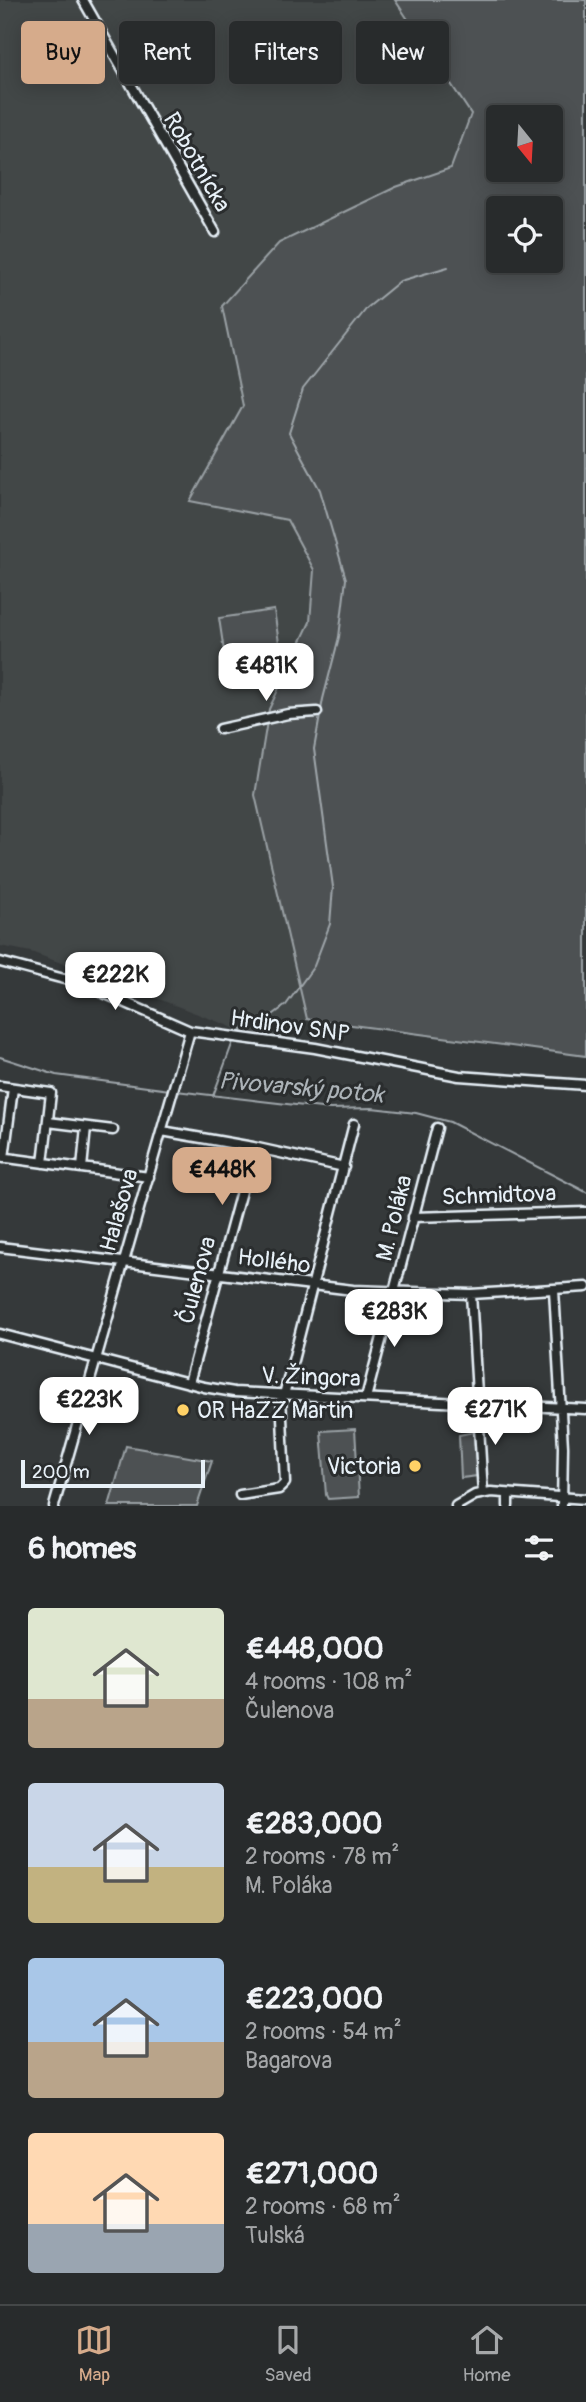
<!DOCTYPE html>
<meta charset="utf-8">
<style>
body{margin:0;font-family:Pangolin,sans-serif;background:#303334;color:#f1f3f6;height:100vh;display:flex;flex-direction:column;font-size:26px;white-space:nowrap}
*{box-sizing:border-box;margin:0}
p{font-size:23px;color:#a5a7a9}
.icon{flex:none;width:38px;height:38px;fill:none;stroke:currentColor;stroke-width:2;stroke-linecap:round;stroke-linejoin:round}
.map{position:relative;height:1506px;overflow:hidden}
.details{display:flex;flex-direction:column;background:#282b2c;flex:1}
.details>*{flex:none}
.guide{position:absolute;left:21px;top:21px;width:544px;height:63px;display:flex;gap:14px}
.needle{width:46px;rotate:162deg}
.controls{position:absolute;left:486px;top:105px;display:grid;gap:14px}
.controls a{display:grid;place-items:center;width:77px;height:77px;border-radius:7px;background:#282b2c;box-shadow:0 4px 18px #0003,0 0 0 2px #444748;font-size:35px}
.scale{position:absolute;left:21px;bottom:18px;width:184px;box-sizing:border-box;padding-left:7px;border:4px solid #e8f1f8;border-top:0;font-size:19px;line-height:24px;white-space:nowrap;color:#e8f1f8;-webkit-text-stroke:5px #2a2d2e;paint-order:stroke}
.price{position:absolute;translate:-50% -60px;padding:0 16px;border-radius:14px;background:#fff;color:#222;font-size:23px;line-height:46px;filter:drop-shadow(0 2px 4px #0008)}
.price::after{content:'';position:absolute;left:50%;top:42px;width:21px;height:16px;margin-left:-10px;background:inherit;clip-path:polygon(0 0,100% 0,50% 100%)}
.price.current{background:#d6ab8b;color:#111}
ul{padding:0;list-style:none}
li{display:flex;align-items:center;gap:21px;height:175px;padding:0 28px}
li span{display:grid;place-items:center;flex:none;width:196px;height:140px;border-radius:7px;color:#555}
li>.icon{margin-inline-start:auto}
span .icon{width:84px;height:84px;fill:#fffc;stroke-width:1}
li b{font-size:30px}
h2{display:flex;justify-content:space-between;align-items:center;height:84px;padding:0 28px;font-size:30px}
.tag{padding:0 24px;border-radius:7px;background:#282b2c;box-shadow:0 4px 18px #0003,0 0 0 2px #444748;font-size:24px;line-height:63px}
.tag.current{background:#d6ab8b;color:#111}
.tab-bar{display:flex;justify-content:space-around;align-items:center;height:98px;border-top:2px solid #444748;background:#282b2c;font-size:19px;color:#a5a7a9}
.tab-bar a{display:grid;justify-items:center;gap:4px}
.tab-bar .current{color:#d6ab8b}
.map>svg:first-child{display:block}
.built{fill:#424647}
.green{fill:#4d5152;stroke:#9aa1a5;stroke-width:2;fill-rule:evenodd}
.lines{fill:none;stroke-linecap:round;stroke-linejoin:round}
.stream{stroke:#a0a7ac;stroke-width:2}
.minor-casing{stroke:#e8f1f8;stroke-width:13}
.minor{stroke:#2a2d2e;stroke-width:8}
.poi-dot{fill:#ffd166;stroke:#2a2d2e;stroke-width:2.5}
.labels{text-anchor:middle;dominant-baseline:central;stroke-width:6;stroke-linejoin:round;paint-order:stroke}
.street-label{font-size:23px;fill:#e8f1f8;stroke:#2a2d2e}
.poi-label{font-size:23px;fill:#e8f1f8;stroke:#2a2d2e;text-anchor:start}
.water-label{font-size:24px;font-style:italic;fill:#acb3b8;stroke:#2a2d2e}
</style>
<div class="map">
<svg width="586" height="1506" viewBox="0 0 586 1506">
<rect width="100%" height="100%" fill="#35393a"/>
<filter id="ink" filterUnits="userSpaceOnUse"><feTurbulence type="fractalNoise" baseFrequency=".0143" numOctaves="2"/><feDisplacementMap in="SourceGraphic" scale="14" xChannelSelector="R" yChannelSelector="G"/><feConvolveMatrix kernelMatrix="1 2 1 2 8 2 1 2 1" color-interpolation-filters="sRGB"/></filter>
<g filter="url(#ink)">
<!-- built -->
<path class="built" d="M0 0H395L471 114 451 168 396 187 279 243 222 306 243 406 191 501 287 520 314 570 310 622 269 709 255 795 307 1019 269 1046 229 1026 135 990 31 952 0 946Z"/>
<!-- green -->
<path class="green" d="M395 0H586V1056L307 1019 255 795 269 709 310 622 314 570 287 520 190 501 243 406 222 306 279 243 396 187 451 168 471 114ZM499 117H551V170H499ZM499 208H551V261H499Z
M274 610 283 669 228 678 219 618Z
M355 1429 359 1497 328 1499 326 1495 321 1431Z
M474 1432 477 1476 461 1478 459 1435Z
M126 1446 212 1461 197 1506H109Z"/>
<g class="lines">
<!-- stream -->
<path class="stream" d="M266 1020 286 1005 314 966 330 924 333 887 314 749 323 699 339 637 346 579 320 490 289 433 303 389 367 308 400 281 448 267
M237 1035 245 1027 254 1025
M0 1057 56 1075 170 1090
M176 1091 330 1109 372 1108 416 1113 450 1122 586 1192
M213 1096 234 1039"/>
<!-- minor casing -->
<g class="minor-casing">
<path id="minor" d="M83 0 215 232
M220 729 288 714 317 712
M0 962 83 984 190 1031 315 1048 459 1076 586 1085
M0 1086 51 1093 43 1163
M48 1122 113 1130
M162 1131 253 1147 344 1167
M0 1157 149 1177
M4 1158 13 1088
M82 1168 86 1127
M413 1217 586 1212
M0 1247 353 1290 471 1294 586 1287
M554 1290 563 1447 562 1506
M471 1294 483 1493
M0 1334 204 1387 234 1392 586 1409
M189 1383 253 1147
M284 1395 354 1124
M366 1398 437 1128
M240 1495 279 1489 285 1483 281 1395
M54 1506 190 1031
M456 1506 475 1495 491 1492 586 1499
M508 1506V1494"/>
</g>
<!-- minor -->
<use href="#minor" class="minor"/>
</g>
</g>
<!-- markers -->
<g class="poi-dot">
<circle cx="183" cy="1410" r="7"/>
<circle cx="415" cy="1466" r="7"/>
</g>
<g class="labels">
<!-- street labels -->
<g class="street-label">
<text transform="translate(197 162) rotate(60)">Robotnícka</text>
<text transform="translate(290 1026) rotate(8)">Hrdinov SNP</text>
<text transform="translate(499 1195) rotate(-2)">Schmidtova</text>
<text transform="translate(119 1210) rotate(-74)">Halašova</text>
<text transform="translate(394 1218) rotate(-76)">M. Poláka</text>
<text transform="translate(274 1261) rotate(7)">Hollého</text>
<text transform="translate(197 1280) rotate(-75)">Čulenova</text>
<text transform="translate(311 1377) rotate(2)">V. Žingora</text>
</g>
<!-- poi labels -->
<g class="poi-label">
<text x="197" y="1410">OR HaZZ Martin</text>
<text x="401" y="1466" text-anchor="end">Victoria</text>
</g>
<!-- water labels -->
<g class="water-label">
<text transform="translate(301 1088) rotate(5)">Pivovarský potok</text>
</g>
</g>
</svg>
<div class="controls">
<a><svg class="needle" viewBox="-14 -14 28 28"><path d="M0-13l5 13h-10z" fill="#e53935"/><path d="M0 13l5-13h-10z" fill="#a5a7a9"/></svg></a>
<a><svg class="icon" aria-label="locate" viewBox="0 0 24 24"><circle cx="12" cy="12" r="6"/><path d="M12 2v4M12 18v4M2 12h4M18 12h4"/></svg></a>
</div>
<div class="scale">200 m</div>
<b class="price" style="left:266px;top:703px">€481K</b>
<b class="price" style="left:115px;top:1012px">€222K</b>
<b class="price current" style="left:222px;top:1207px">€448K</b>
<b class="price" style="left:394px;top:1349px">€283K</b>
<b class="price" style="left:89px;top:1437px">€223K</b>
<b class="price" style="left:495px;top:1447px">€271K</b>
<div class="guide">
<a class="tag current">Buy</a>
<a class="tag">Rent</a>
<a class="tag">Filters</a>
<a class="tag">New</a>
</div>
</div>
<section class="details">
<h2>6 homes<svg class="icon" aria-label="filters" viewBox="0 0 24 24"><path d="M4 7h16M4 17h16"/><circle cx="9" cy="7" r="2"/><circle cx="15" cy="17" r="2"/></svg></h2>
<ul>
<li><span style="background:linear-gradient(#dfe7d0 65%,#b9a48a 0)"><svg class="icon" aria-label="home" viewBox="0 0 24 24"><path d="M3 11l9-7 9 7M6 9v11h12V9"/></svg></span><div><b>€448,000</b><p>4 rooms · 108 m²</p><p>Čulenova</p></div></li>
<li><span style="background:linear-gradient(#c9d6e8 60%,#c2b280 0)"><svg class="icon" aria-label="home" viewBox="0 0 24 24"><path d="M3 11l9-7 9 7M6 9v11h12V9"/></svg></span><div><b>€283,000</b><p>2 rooms · 78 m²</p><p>M. Poláka</p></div></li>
<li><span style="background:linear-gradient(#a9c7e8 60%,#b9a48a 0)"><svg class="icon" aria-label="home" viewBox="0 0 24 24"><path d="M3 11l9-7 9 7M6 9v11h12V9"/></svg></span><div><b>€223,000</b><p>2 rooms · 54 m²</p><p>Bagarova</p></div></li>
<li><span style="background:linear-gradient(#ffd9b3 65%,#9aa5b1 0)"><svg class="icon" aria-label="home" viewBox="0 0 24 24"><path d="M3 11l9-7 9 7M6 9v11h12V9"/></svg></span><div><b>€271,000</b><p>2 rooms · 68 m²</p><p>Tulská</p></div></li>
</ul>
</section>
<nav class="tab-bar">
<a class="current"><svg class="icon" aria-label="map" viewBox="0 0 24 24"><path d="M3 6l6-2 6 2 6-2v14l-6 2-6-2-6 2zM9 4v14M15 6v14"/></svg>Map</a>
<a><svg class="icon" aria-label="saved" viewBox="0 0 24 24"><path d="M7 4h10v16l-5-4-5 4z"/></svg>Saved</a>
<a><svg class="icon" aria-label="home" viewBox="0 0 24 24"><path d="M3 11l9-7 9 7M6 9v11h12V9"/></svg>Home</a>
</nav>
